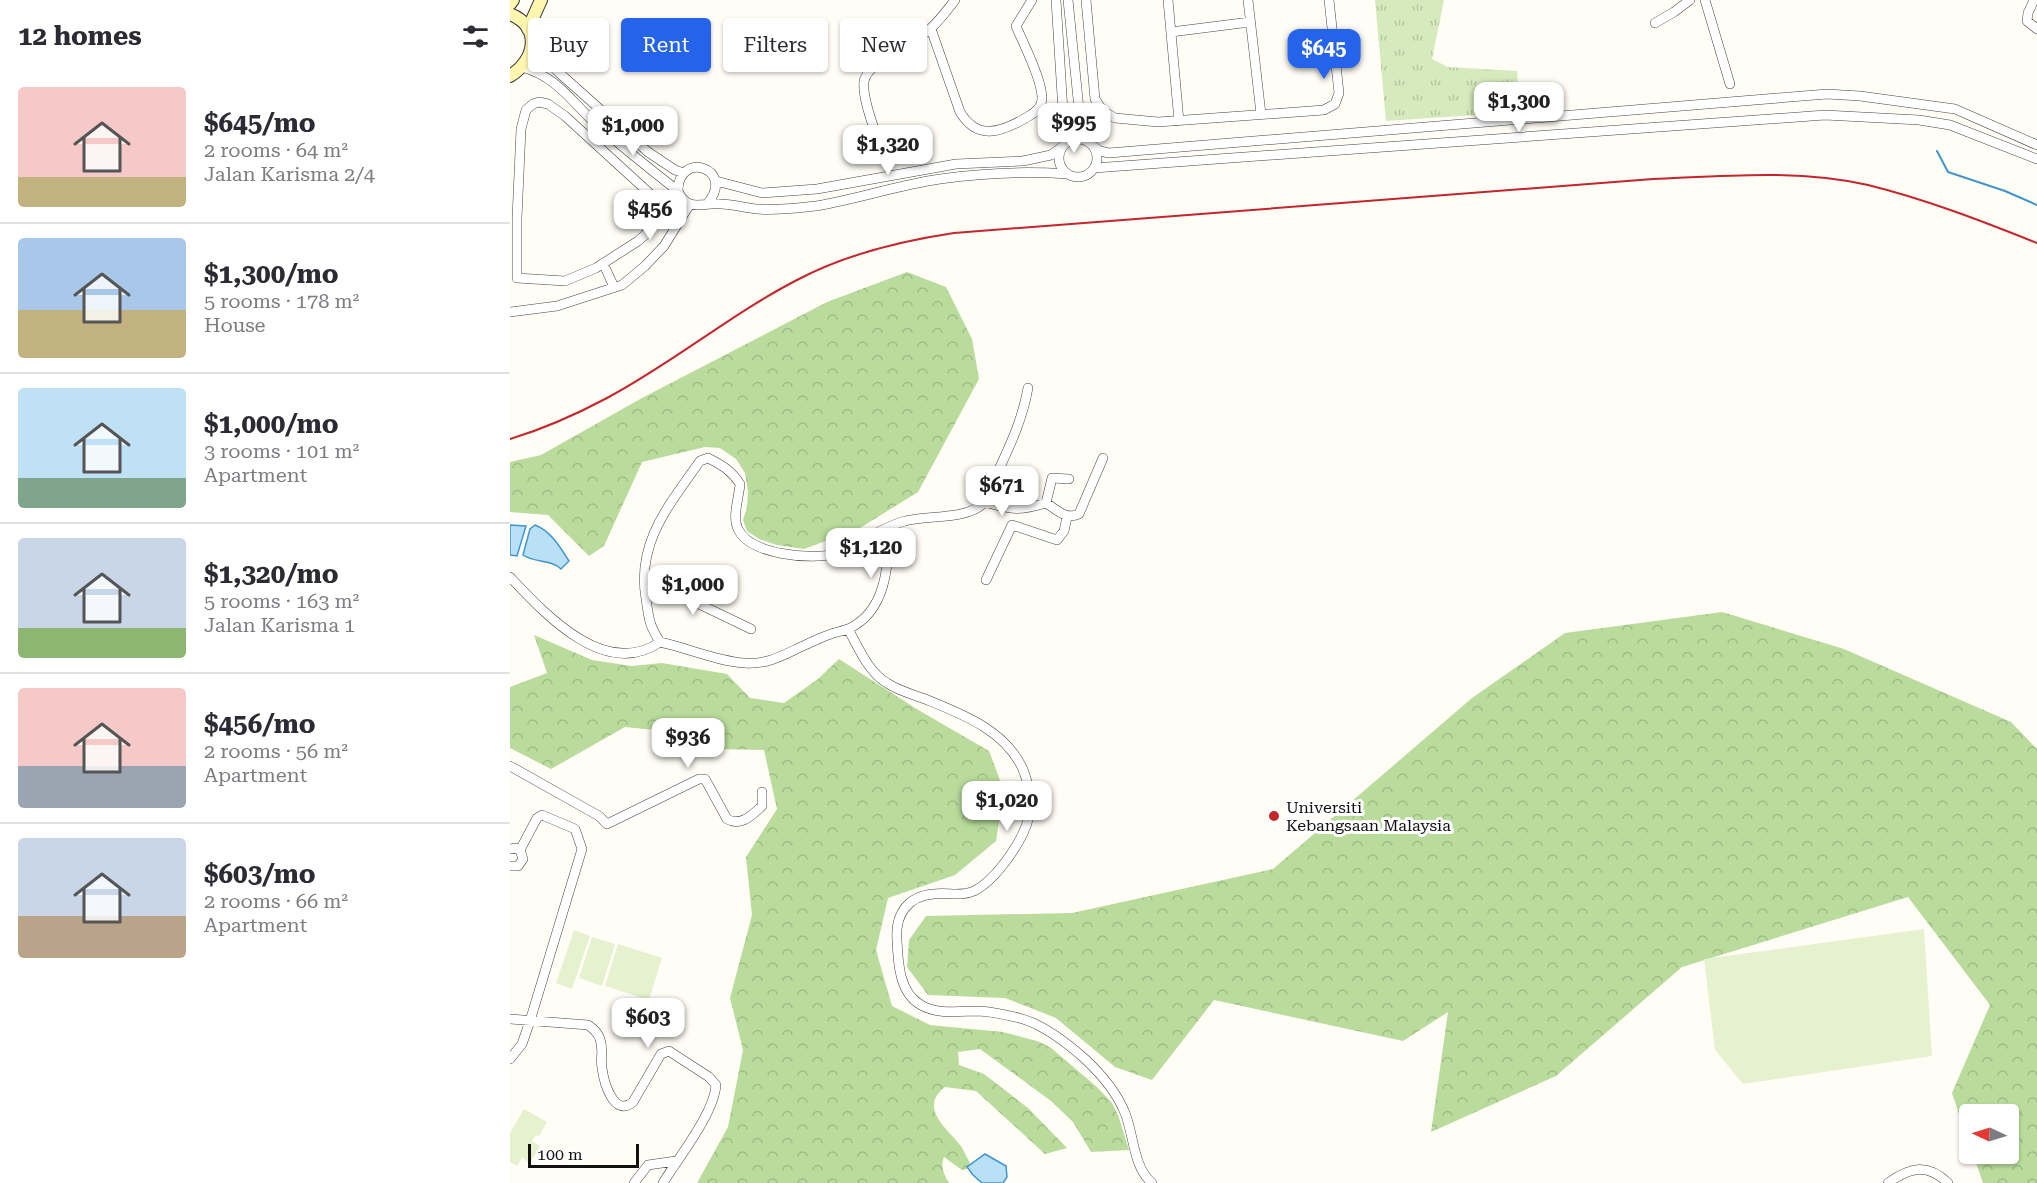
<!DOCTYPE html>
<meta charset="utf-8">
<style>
body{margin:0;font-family:"Roboto Serif",serif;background:#f2f2f3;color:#2b2b33;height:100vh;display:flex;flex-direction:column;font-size:22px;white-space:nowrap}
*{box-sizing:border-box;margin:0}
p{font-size:20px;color:#7c7c81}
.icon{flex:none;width:33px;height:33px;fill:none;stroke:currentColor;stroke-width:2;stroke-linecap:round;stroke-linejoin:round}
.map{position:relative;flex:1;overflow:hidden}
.side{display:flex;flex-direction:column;background:#fff;width:510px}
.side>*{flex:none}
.hud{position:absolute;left:18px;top:18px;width:570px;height:54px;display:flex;gap:12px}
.needle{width:39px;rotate:274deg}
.controls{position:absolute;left:1449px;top:1104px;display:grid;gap:12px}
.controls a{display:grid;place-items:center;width:60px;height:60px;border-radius:6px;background:#fff;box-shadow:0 2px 4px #0004;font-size:30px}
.scale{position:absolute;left:18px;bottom:15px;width:111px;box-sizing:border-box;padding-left:6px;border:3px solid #111;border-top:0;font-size:16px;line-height:21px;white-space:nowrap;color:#111;-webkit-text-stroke:4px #fff;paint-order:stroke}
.price{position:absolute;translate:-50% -51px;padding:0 14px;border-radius:12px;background:#fff;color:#222;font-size:20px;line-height:39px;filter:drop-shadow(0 2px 3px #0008)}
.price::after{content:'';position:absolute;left:50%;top:36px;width:18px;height:14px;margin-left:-9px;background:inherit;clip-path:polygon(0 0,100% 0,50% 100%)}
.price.current{background:#2563eb;color:#fff}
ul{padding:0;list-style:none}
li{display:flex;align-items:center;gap:18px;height:150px;padding:0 18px}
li+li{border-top:2px solid #e1e1e2}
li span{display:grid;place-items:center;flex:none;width:168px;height:120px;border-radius:6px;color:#555}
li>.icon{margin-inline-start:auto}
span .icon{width:72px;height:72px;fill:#fffc;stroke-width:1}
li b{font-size:26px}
h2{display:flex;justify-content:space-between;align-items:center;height:72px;padding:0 18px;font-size:26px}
.tag{padding:0 21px;border-radius:6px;background:#fff;box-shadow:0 2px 4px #0004;font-size:21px;line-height:54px}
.tag.current{background:#2563eb;color:#fff}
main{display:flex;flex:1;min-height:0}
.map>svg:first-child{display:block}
.forest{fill:url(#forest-crowns)}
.park{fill:url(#park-tufts)}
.pitch{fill:#e6f2cf}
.water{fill:#b9e0f7;stroke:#3f96cf;stroke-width:1.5}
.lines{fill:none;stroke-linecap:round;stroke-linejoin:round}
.stream{stroke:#3f96cf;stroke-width:2}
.street-casing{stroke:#444;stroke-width:10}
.secondary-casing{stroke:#333;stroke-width:14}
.street{stroke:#fff;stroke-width:9}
.secondary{stroke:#fff6b0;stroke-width:12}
.rail{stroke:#c4262e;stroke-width:2}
.poi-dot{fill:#c4262e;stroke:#fff;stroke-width:2}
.labels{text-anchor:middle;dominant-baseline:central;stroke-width:6;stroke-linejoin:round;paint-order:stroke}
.poi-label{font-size:16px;fill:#111;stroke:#fff;text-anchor:start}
</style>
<main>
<section class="side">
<h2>12 homes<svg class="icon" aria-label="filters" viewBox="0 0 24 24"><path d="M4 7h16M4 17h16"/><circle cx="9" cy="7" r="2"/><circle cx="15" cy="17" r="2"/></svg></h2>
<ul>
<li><span style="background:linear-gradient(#f6c9c9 75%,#c2b280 0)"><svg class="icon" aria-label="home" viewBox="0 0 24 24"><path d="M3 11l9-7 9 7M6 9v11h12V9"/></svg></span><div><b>$645/mo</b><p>2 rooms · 64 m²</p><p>Jalan Karisma 2/4</p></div></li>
<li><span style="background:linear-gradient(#a9c7e8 60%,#c2b280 0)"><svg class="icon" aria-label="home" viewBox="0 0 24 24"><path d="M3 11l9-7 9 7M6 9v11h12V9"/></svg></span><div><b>$1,300/mo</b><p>5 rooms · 178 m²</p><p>House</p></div></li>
<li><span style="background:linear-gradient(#bfe0f5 75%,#7fa58c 0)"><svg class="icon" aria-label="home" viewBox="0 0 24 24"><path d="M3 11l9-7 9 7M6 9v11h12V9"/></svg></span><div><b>$1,000/mo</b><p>3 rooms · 101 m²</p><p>Apartment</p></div></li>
<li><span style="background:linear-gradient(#c9d6e8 75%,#8fb573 0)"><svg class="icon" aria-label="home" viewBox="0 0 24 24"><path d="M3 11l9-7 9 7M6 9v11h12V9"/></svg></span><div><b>$1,320/mo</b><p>5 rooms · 163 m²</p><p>Jalan Karisma 1</p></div></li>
<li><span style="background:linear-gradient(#f6c9c9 65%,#9aa5b1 0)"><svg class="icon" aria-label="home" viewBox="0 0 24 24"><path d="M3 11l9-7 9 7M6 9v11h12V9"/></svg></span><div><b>$456/mo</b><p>2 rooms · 56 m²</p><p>Apartment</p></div></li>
<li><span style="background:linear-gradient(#c9d6e8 65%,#b9a48a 0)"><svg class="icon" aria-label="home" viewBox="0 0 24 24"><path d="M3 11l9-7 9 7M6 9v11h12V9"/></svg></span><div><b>$603/mo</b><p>2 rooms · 66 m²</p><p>Apartment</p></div></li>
</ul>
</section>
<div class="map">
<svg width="1527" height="1183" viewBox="0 0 1527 1183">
<defs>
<pattern id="forest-crowns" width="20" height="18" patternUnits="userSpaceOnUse" patternTransform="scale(1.5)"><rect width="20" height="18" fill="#b9dc9c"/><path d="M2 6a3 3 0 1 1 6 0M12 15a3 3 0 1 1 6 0" fill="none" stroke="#9ebc85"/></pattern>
<pattern id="park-tufts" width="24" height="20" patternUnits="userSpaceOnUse" patternTransform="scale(1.5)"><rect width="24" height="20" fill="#d5ebbd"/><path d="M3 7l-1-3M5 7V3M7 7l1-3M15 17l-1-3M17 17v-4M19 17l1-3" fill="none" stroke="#b6c8a1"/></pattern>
</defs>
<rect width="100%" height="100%" fill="#fffdf5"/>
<!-- forest -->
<path class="forest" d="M397 272 436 287 462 339 469 379 408 492 350 528 294 549 267 545 249 539 237 531 233 520 237 507 238 491 235 473 226 459 210 448 195 447 132 462 94 546 79 556 38 515 0 512V462L31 455 132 398 317 302Z
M1212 612 1334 649 1501 722 1527 749V1183H1473L1463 1154H1498V1114H1460L1459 1144 1442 1093 1480 1005 1398 897 1172 967 1046 1076 921 1132 938 1012 893 1041 704 1000 642 1080 605 1067 546 1018 495 998 418 995 397 967 399 940 416 916 562 913 763 869 962 698 1055 633Z
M24 635 82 660 122 666 152 663 217 674 240 698 274 703 308 679 329 659 405 708 479 751 494 791 486 841 445 875 378 898 366 950 382 1006 420 1025 493 1032 527 1041 540 1047 587 1087 602 1103 608 1115 619 1150 581 1152 563 1122 541 1101 470 1049 448 1052 449 1065 474 1074 518 1108 557 1148 535 1154 466 1091 435 1087C408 1108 437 1128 451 1146 454 1151 457 1158 460 1163L457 1169 452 1170 434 1157C430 1167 434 1174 439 1183H187L218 1127 233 1050 220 998 242 915 236 857 267 809 254 750 204 749 154 731 115 727 41 769 0 748V687L37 673Z"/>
<!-- park -->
<path class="park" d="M865 0H934L922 59 938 67 1007 71 1010 112 876 121Z"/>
<!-- pitch -->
<path class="pitch" d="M1414 929 1422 1056 1233 1084 1205 1050 1194 959Z
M64 930 80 936 62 989 46 983Z
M82 937 105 944 92 986 69 978Z
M108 944 152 958 139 1000 95 986Z
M14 1109 37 1122 29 1136 26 1135 22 1141 30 1146 20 1163 12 1158 7 1166 0 1162V1133Z"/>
<!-- water -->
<path class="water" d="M0 525 16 526 7 556 0 555Z
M25 525C41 531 50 547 59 561L51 569C41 559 24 563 13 555L20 529Z
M475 1154 496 1166 497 1177 493 1183H472L463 1175 457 1167Z"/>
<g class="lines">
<!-- stream -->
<path class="stream" d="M1427 151 1438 172 1495 191 1527 205"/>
<!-- street casing -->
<g class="street-casing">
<path id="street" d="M546 0 555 143
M558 0 569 109 578 141
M576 0 585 99 593 111 605 118 648 122 814 110 825 104 829 93 819 0
M658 0 669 121
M738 0 751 114
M1195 0 1220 84
M1524 0 1518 13 1517 21 1527 29
M1145 23 1164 12 1180 0
M421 29 450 112C467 140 489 133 514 119 520 115 528 112 531 104 537 89 513 43 506 26L522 0
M661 32 740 22
M21 43 31 51 46 70 138 152 165 170 174 173
M12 67C47 77 60 100 85 123 112 147 140 169 168 191 178 213 192 202 211 204 223 204 235 208 247 209 265 211 287 208 306 206 348 199 388 185 430 179 472 173 516 171 557 174
M29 102 38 104 55 116 148 201 153 210 136 234 128 241 86 268 55 281 7 278V218L11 129 16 110 23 104Z
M549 158a19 19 0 1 1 38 0a19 19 0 1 1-38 0Z
M583 146 590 151 599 153 1317 94 1350 96 1445 109 1527 145
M371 150C366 133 352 99 354 82 355 63 407 42 421 28 430 20 438 9 445 0
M584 168 1315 115 1409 120 1440 125 1527 159
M206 181 252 193 307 189 446 164 513 161 541 155 552 147
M168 191C168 150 226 168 198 203
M93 263 104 287
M0 312 47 306 112 285 135 266 154 246 180 204
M475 502C502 510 509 511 536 503 547 510 556 520 569 514L593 458
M536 503 542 478 559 479
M0 577C35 614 95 680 150 642 178 648 206 661 235 663 258 665 275 654 295 645 304 641 312 637 321 634 326 632 333 631 338 629 376 612 380 564 377 528
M476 580 502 525 547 540 554 531 557 517
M135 582 189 604 241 629
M338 629C349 648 358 672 377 683 389 691 402 694 415 699 452 714 498 731 514 772 519 786 522 801 519 816 514 840 486 880 464 891 451 897 437 892 424 894 397 896 385 915 387 940 388 962 389 993 411 1005 427 1015 452 1011 469 1011 483 1012 497 1015 509 1018 533 1024 557 1043 575 1059 590 1073 607 1093 615 1113 624 1135 623 1167 642 1183
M150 642C139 625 139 619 136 599 126 542 160 504 190 461L198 458C212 465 222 471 230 484 229 497 222 517 228 529 240 555 301 560 325 554 349 546 370 527 395 521 417 515 457 520 474 503 480 497 481 485 485 478 499 447 512 422 518 388
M0 766 89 816 97 824 189 779H195L217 819C231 827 242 815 252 806V792
M0 849 5 848 10 850 13 859 8 866H0
M0 1019 78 1025C84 1029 88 1033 90 1039 94 1052 90 1057 92 1068 94 1083 104 1118 123 1102L151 1054 159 1051 199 1077 206 1085C204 1114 168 1158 153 1183
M0 1059 12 1044 20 1021 72 849 65 829 32 815 27 818 10 850
M124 1183 138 1165 166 1161
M1378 1183C1400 1167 1418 1163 1438 1183"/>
</g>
<!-- secondary casing -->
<g class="secondary-casing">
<path id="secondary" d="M0 4 3 0
M0 14C32 27 26 60 0 76
M18 29 31 0"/>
</g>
<!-- street -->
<use href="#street" class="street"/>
<!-- secondary -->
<use href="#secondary" class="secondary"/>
<!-- rail -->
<path class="rail" d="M0 439C33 429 67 414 97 398 163 363 221 314 287 280 336 254 390 241 444 233L1143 179C1214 176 1288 169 1358 185 1415 199 1472 221 1527 243"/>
</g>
<!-- markers -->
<circle class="poi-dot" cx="764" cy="816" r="6"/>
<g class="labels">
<!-- poi labels -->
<g class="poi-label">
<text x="776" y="807">Universiti<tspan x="776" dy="18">Kebangsaan Malaysia</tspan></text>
</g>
</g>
</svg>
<div class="controls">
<a><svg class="needle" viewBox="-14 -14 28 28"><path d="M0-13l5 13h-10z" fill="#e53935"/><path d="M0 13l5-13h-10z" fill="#7c7c81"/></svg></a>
</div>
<div class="scale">100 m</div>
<b class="price current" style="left:814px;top:80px">$645</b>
<b class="price" style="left:1009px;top:133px">$1,300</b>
<b class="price" style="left:564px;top:154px">$995</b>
<b class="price" style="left:123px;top:157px">$1,000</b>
<b class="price" style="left:378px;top:176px">$1,320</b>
<b class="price" style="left:140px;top:241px">$456</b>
<b class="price" style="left:492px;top:517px">$671</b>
<b class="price" style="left:361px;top:579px">$1,120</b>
<b class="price" style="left:183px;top:616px">$1,000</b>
<b class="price" style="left:178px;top:769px">$936</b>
<b class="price" style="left:497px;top:832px">$1,020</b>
<b class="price" style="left:138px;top:1049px">$603</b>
<div class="hud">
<a class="tag">Buy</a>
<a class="tag current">Rent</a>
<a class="tag">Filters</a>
<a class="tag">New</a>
</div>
</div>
</main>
